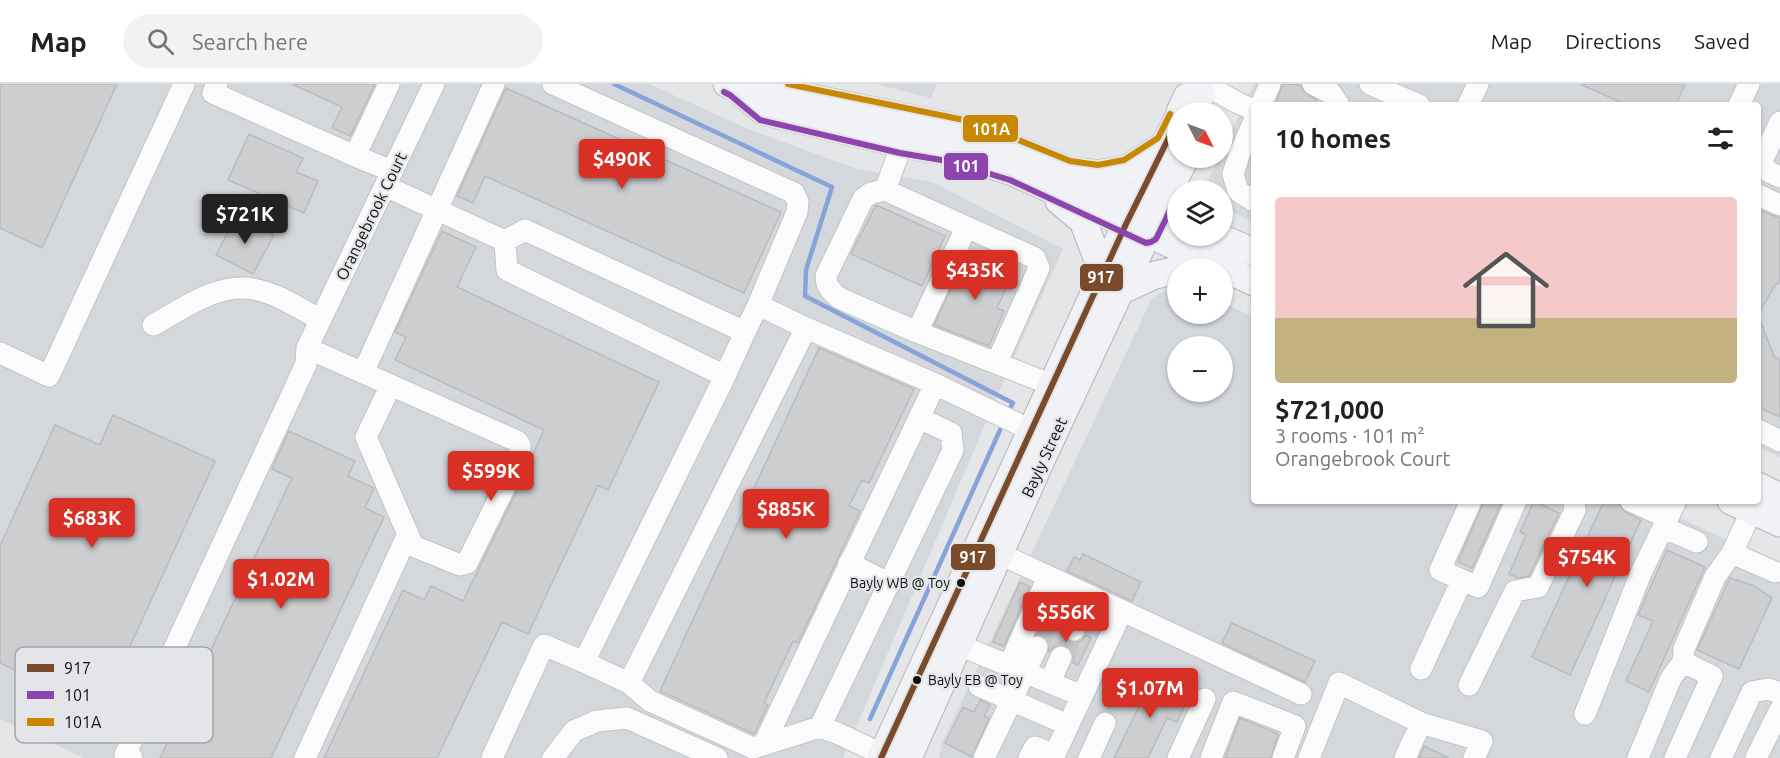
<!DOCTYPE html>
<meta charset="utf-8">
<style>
body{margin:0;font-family:Ubuntu,sans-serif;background:#f2f2f2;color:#222;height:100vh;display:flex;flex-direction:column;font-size:22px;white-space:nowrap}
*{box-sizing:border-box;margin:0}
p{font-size:20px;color:#767676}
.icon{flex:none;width:33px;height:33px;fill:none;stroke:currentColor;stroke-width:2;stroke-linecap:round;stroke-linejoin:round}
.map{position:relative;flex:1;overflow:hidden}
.sheet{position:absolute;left:1251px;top:18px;width:510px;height:402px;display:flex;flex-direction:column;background:#fff;border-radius:6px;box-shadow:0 2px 4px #0004}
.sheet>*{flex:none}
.needle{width:39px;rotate:132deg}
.buttons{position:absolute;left:1167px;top:18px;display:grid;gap:12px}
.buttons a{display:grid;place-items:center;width:66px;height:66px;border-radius:50%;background:#fff;box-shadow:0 2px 4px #0004;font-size:30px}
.price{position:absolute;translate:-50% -51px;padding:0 14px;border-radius:6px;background:#d93025;color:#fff;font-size:20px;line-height:39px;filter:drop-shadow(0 2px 3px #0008)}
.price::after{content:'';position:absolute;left:50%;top:36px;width:18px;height:14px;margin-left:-9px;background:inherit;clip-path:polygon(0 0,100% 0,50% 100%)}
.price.on{background:#222;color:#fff}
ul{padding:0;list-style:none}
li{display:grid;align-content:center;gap:12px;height:318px;padding:0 24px}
li span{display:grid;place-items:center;height:186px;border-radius:6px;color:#555}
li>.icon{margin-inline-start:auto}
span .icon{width:108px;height:108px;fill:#fffc;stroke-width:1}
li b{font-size:26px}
h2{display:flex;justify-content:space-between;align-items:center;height:72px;padding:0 24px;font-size:26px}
header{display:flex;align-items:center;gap:36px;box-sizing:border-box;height:84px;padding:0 30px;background:#fff;border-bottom:2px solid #e0e0e0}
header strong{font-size:28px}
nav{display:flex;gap:33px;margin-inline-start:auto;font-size:21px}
.search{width:420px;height:54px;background:#f2f2f2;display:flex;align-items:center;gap:15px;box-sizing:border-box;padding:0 21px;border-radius:33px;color:#767676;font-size:22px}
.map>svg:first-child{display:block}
.built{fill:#d4d7dc;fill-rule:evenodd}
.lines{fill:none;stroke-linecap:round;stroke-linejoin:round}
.stream{stroke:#86a3da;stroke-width:4.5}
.building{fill:#cdcecf;stroke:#babbbc;stroke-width:1.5}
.minor-tunnel{stroke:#c5c6c7;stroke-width:21;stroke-dasharray:21 10;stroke-linecap:butt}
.minor-casing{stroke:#c2c3c4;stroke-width:23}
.major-casing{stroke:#b2b5ba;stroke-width:29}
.minor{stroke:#fbfbfb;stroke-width:21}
.major{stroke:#f0f2f5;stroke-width:27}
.bus-1-casing{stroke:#e4e5e8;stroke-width:10}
.bus-2-casing{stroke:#e4e5e8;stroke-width:10}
.bus-3-casing{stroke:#e4e5e8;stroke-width:10}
.bus-1{stroke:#7a4b2a;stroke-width:6}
.bus-2{stroke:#8e44ad;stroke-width:6}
.bus-3{stroke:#c88803;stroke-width:6}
.bus-dot{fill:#0e0f0f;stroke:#e4e5e8;stroke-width:2}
.labels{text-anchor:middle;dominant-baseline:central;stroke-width:4.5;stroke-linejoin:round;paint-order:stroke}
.bus-label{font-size:14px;fill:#0e0f0f;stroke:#e4e5e8;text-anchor:end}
.street-label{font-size:16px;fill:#0e0f0f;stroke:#e4e5e8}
.key{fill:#e4e5e8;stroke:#a4a5a7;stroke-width:1.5}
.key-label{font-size:16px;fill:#0e0f0f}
.line-badge{stroke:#e4e5e8;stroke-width:2}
.badge-label{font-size:16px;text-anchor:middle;font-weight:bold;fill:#fff}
</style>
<header>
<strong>Map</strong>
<div class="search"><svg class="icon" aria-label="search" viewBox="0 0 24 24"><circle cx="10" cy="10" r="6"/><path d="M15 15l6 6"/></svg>Search here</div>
<nav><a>Map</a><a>Directions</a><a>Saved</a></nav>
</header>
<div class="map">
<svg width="1780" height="674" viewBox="0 0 1780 674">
<rect width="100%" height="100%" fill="#e5e6e7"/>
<!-- built -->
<path class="built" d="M0 0H649L748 45 857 85 932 98 1063 165 1004 296 843 674H84L0 635Z
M876 0H937L931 14Z
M1254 0H1780V373L1758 363V21H1254V138L1223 124 1222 106H1212L1207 99 1219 74H1222L1223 66Z
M1177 199 1178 230H1222L1223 219 1254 233V417H1644L1780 481V674H939L942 659 1152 214ZM1178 262H1222V308H1178Z"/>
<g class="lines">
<!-- stream -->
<path class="stream" d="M614 0 832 103 806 186 805 212 1013 319 1010 324
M870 635 1000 346"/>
</g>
<!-- building -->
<path class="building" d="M0 0H117L42 164 0 144Z
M292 0H375L350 52 332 44 342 23Z
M1283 0 1300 1 1303 7 1317 16 1315 21H1275Z
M1580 0H1685L1676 21H1627Z
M506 4 781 128 744 209 485 92 473 119 457 112Z
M249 50 303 74 296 88 318 97 304 129 228 96Z
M876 121 945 152 922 202 851 170Z
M1759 126 1780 134V198L1775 201 1758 231Z
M237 131 274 151 253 190 216 171Z
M442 147 476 163 457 203 659 298 608 406 598 401 528 550 502 538 437 674H324L403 506 424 516 431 502 463 517 531 378 533 370 544 346 395 276 406 253 395 248Z
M968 169 1013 189 997 224 1004 227 989 262 934 241Z
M1759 233 1774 273 1780 276V333L1758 323Z
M819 264 914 305 869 399 862 396 849 422 860 427 798 559 793 557 764 619 768 621 754 650 660 607Z
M113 331 215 377 114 597 80 581 67 610 0 579V462L55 341 100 361Z
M289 347 355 377 348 392 374 404 365 424 384 433 271 674H160L292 394 272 385Z
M1484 417H1502L1472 484 1458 478Z
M1534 417 1559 429 1529 492 1518 494 1509 490 1526 451 1520 448Z
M1604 417 1618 419 1625 428 1641 436 1570 591 1532 573Z
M1667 466 1705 483 1649 608 1626 597 1653 537 1638 531Z
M1083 470 1141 498 1132 517 1067 487 1074 473 1080 476Z
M1730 494 1754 502 1772 514 1739 585 1697 566Z
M1020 498 1030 503 1004 562 993 558Z
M1232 539 1315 577 1305 598 1222 559Z
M1061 540 1062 541 1063 553 1069 558 1081 557 1086 551 1091 554 1078 581 1073 579 1074 571 1067 562 1059 560 1053 563 1049 568 1047 555 1037 550 1040 544 1045 547 1051 548Z
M1144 594 1188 614 1177 638 1167 634 1148 674H1114L1140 620 1133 617Z
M980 616 990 621 984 632 989 634 972 673 945 659 963 623 974 628Z
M1240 634 1278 650 1271 674H1225Z
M1424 662 1449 674H1419Z"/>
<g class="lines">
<!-- minor-tunnel -->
<path class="minor-tunnel" d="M1037 563 1049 535
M1061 573 1074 546"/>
<!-- minor casing -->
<g class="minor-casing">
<path id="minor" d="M217 0 213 9 355 72
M389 0 355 72 392 87
M553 0 794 109 798 118 797 128 758 221 806 244
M1313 0 1331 9 1339 21
M1370 0 1419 21
M1206 1 1238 19 1254 26
M1261 21 1270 0
M1468 21 1478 0
M1739 21 1749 0
M1254 37 1239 71 1233 90 1238 107 1254 117
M902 60 885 106 871 109 863 115 826 192C826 203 831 207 839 214L917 248 1052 301
M1758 77 1761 79 1780 38
M1761 79 1769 88 1780 93
M385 102 505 157 525 146 745 248 758 221
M885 106 1035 174 1039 184 997 278
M1758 111 1780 121
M505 157 507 186 725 292 745 248
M153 241C181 226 218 198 253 205 277 209 300 225 321 236
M917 248 966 144
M307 264C377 295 447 326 517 357L520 361V372L467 479 460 481 413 462 366 353 391 301
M0 269 49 292 184 0
M363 289 494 0
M1758 346 1780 357
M1631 417 1668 434
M1752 426 1732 469 1775 488
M1664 444 1697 458
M1000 470 1301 610
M849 479 890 500
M1462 496 1478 503 1516 417
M1049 535 1064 500
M1074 546 1090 512
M959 561 1082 612 1053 674
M1009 582 1048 493
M1421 585 1462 496 1440 486 1471 417
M1050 598 1061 573
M629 599 584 578 725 292
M1469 601 1515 507 1538 503 1575 426 1574 417
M979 602 1068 641
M1082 612 1122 527
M1585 630 1641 489 1676 417
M1421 639 1482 657 1474 674
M820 643 753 664 650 617 629 599 806 244 935 300
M764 660 919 334
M132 674 125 671 306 280 307 264 434 0
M305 674 408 450
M492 674 544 561 584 578
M553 674 574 647 597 637 627 634 717 674
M890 674 837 649 820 643 953 366 951 349 919 334 935 300 1031 346
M984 674 1037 563
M1029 674 1035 663 1054 671
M1089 674 1105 639
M1178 674 1205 615
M1211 674 1233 618 1295 642 1283 674
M1309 674 1339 599 1421 639 1405 674
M1638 674 1671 594 1683 578 1684 565 1715 493 1732 469
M1675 674 1712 592 1683 578
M1721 674 1752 608 1768 605 1780 609
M1756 674 1780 626"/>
</g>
<!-- major casing -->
<g class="major-casing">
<path id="major" d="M727 0 735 3 763 27 902 60 949 68 1013 88 1254 198
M735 3 773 6 971 47 1104 101 1178 135
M1180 28 1187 13 1202 10
M1081 88 1098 90 1127 85 1164 61
M1059 117 1083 137 1103 189
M1216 152 1254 168
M1120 207 1155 191 1178 186
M1758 402 1780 413
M1731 417 1780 439
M881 674 1126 140 1178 34
M908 674 1043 372 1120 207 1185 74"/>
</g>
<!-- minor -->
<use href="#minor" class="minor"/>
<!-- major -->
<use href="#major" class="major"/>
<!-- bus-1 casing -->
<g class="bus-1-casing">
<path id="bus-1" d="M881 674 1126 140 1178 35"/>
</g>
<!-- bus-2 casing -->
<g class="bus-2-casing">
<path id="bus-2" d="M724 8 730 11 760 36 900 69 947 77 1010 96 1146 159 1151 158 1156 155 1178 110"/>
</g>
<!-- bus-3 casing -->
<g class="bus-3-casing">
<path id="bus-3" d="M788 0 974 38 1070 77 1098 81 1124 76 1158 54 1170 30"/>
</g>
<!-- bus-1 -->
<use href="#bus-1" class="bus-1"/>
<!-- bus-2 -->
<use href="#bus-2" class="bus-2"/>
<!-- bus-3 -->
<use href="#bus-3" class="bus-3"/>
</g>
<!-- markers -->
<g class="bus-dot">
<circle cx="961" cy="499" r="5"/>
<circle cx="917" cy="596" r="5"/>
</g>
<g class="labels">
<!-- bus labels -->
<g class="bus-label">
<text x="950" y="499">Bayly WB @ Toy</text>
<text x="928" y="596" text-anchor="start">Bayly EB @ Toy</text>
</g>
<!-- street labels -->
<g class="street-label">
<text transform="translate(371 132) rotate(-64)">Orangebrook Court</text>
<text transform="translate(1044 373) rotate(-65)">Bayly Street</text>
</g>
</g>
<!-- legend -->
<rect x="15" y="563" width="198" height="96" rx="9" class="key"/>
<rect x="27" y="580" width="27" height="8" fill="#7a4b2a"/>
<rect x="27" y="607" width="27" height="8" fill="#8e44ad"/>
<rect x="27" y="634" width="27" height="8" fill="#c88803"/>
<g class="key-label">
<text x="64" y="590">917</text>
<text x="64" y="617">101</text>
<text x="64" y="644">101A</text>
</g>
<g class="line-badge">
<rect x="962" y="30" width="57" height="29" rx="6" fill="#c88803"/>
<rect x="943" y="68" width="46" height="29" rx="6" fill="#8e44ad"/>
<rect x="1079" y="179" width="45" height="29" rx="6" fill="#7a4b2a"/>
<rect x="950" y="459" width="46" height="28" rx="6" fill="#7a4b2a"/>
</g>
<g class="badge-label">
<text x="991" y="51">101A</text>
<text x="966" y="88">101</text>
<text x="1101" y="199">917</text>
<text x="973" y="479">917</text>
</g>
</svg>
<div class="buttons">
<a><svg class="needle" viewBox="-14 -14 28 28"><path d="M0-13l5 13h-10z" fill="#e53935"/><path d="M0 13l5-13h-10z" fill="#767676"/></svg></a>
<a><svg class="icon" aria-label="layers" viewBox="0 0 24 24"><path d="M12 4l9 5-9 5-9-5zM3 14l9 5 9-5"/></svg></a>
<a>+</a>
<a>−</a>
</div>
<b class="price" style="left:622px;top:106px">$490K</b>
<b class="price on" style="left:245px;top:161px">$721K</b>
<b class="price" style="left:975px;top:217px">$435K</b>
<b class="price" style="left:491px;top:418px">$599K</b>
<b class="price" style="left:786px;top:456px">$885K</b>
<b class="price" style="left:92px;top:465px">$683K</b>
<b class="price" style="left:1587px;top:504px">$754K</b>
<b class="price" style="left:281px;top:526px">$1.02M</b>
<b class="price" style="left:1066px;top:559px">$556K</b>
<b class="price" style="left:1150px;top:635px">$1.07M</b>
<section class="sheet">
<h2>10 homes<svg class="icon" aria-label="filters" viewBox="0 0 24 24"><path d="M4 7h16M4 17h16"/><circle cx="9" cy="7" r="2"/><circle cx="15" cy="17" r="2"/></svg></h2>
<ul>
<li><span style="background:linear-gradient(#f6c9c9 65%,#c2b280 0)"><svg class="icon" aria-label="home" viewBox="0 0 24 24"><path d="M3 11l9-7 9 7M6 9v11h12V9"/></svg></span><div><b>$721,000</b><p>3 rooms · 101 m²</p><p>Orangebrook Court</p></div></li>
</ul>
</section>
</div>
